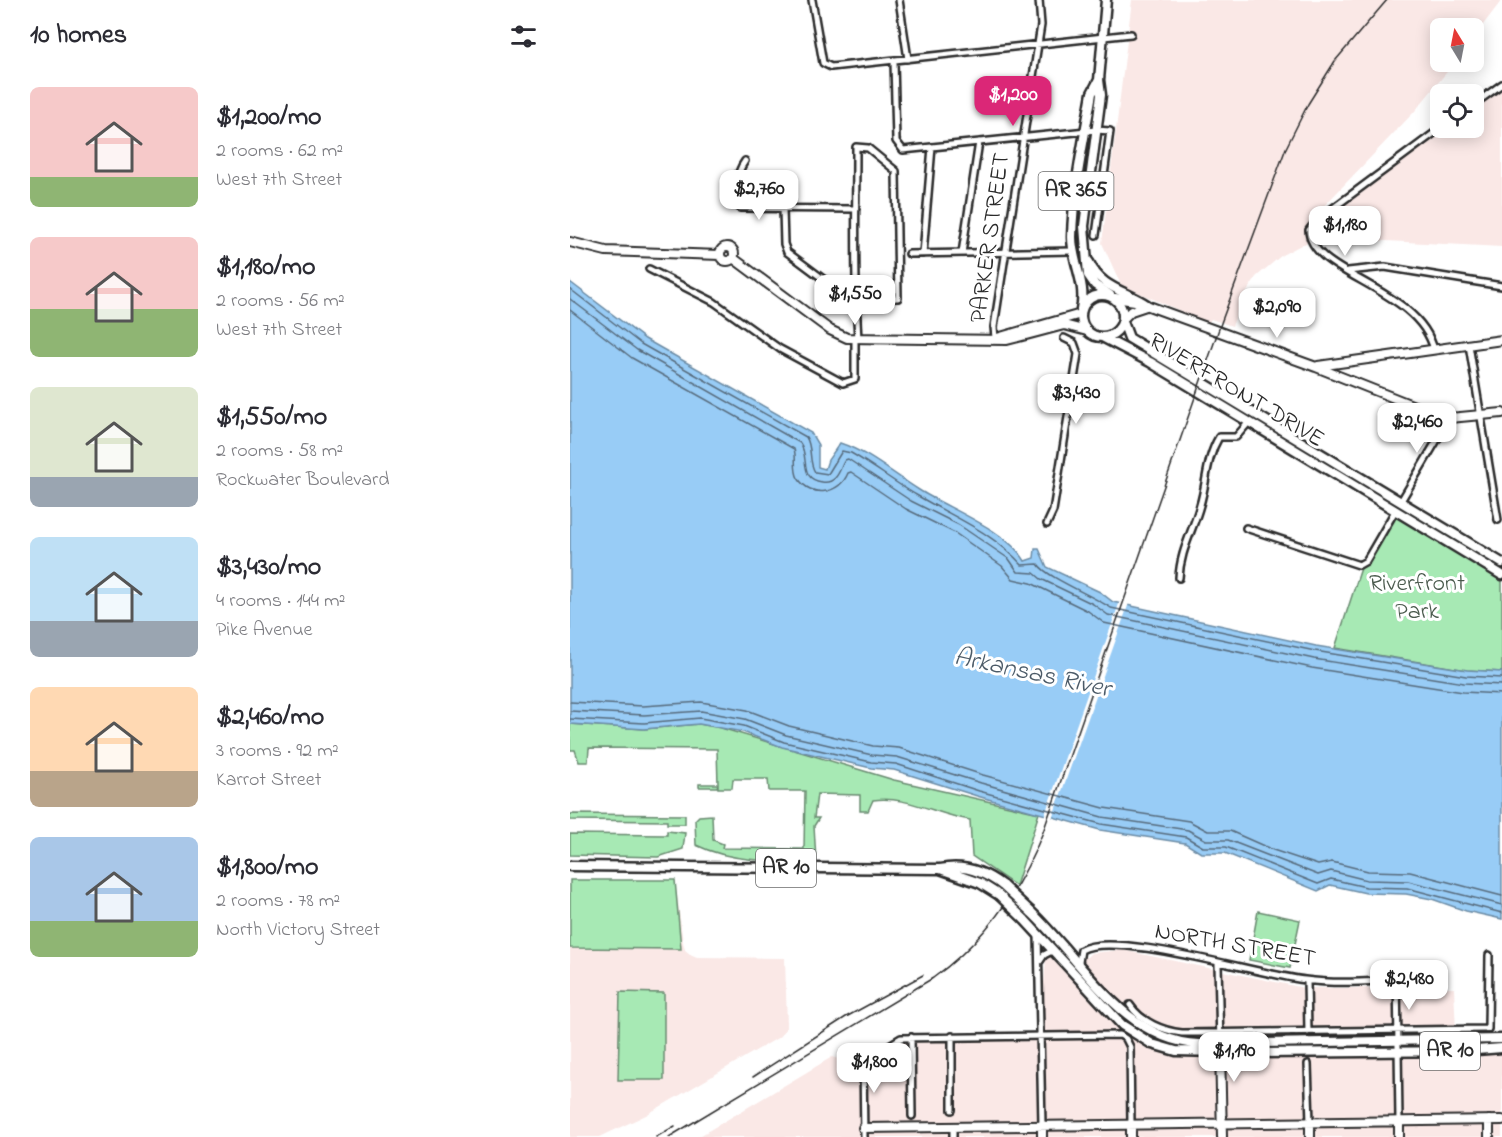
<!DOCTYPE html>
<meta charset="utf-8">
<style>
body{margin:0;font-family:"Indie Flower",sans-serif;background:#f2f2f3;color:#2b2b33;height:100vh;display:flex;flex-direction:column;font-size:22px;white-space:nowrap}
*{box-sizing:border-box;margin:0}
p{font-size:20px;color:#7c7c81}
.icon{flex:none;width:33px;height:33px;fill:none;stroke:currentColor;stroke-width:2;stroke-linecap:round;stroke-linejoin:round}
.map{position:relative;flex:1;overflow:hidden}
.drawer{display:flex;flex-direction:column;background:#fff;width:570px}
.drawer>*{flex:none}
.needle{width:39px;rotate:350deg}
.fabs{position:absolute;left:860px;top:18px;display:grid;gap:12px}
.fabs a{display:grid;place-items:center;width:54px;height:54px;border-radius:9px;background:#fff;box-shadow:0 3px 15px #0003;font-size:30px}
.price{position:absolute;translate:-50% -51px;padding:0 14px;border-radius:12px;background:#fff;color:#222;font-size:20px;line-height:39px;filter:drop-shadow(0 2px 3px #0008)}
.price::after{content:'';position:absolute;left:50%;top:36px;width:18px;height:14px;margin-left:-9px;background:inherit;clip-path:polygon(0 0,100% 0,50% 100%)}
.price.selected{background:#db2777;color:#fff}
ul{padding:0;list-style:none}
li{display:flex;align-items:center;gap:18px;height:150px;padding:0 30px}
li span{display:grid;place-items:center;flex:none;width:168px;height:120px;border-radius:9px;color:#555}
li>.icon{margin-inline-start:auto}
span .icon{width:72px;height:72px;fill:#fffc;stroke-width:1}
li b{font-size:26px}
h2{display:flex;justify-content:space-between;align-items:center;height:72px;padding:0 30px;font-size:26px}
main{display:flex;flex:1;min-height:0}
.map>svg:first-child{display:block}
.built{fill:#fae8e6}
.green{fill:#a7e9b4;stroke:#698a70;stroke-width:1.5}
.water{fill:#98ccf6;stroke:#6c8ca5;stroke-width:1.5}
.pier{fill:#fff}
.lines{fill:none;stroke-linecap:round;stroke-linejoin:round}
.shore{stroke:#576b7c;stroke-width:1.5}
.street-casing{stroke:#2b2b2b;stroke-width:10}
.secondary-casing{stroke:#2b2b2b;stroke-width:12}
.primary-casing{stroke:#2b2b2b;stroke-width:13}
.street{stroke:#fff;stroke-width:5}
.secondary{stroke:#fff;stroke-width:8}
.primary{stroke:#fff;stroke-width:8}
.rail{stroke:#2b2b2b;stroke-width:1.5}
.primary-bridge-casing{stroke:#2b2b2b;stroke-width:13;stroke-linecap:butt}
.primary-bridge{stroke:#fff;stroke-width:8}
.labels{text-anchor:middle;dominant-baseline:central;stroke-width:6;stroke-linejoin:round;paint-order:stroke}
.shield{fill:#fff;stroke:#6b6b6b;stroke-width:1.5}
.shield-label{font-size:22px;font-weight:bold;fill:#2b2b2b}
.street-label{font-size:24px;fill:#2b2b2b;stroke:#fff}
.park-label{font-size:24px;fill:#4a5a4d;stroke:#fff}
.water-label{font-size:26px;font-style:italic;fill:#4c5b68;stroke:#fff}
</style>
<main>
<section class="drawer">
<h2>10 homes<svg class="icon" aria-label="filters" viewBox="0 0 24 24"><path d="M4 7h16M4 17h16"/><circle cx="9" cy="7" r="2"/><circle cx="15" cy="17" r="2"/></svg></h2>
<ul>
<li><span style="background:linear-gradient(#f6c9c9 75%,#8fb573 0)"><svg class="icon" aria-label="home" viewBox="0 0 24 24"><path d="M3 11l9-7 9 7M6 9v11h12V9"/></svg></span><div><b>$1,200/mo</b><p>2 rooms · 62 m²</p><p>West 7th Street</p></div></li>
<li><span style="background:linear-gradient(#f6c9c9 60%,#8fb573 0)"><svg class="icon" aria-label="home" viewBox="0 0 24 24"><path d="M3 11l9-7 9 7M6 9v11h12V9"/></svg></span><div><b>$1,180/mo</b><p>2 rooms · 56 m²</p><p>West 7th Street</p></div></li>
<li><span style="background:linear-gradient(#dfe7d0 75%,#9aa5b1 0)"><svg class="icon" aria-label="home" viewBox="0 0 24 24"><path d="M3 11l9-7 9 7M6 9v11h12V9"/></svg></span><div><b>$1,550/mo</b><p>2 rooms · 58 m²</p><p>Rockwater Boulevard</p></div></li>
<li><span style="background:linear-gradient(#bfe0f5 70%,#9aa5b1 0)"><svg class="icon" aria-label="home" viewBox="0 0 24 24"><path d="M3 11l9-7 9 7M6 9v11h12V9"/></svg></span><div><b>$3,430/mo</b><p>4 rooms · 144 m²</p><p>Pike Avenue</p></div></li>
<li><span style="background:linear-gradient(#ffd9b3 70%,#b9a48a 0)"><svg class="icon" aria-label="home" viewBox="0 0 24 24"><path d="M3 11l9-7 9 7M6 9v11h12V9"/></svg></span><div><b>$2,460/mo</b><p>3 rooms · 92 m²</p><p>Karrot Street</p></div></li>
<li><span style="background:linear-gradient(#a9c7e8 70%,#8fb573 0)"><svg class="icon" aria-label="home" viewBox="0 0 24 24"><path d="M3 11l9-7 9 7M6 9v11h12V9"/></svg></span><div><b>$1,800/mo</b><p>2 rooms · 78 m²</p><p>North Victory Street</p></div></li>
</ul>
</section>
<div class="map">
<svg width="932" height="1137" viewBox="0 0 932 1137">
<rect width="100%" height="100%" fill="#fff"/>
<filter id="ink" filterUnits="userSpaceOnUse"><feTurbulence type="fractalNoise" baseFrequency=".0167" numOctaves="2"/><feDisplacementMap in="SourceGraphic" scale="12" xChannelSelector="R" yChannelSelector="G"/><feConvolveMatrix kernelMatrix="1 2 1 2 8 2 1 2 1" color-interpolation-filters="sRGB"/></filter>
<g filter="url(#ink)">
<!-- built -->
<path class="built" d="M562 0H932L903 38V28H870V62H885L845 111 752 208 754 217 877 128H903V109L932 88V247L758 238 733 244 712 255 686 277 672 300 662 326 641 319 638 323 551 285 532 243Z
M105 880 113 942 115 950 120 954 127 957 215 958 217 1026 211 1036 76 1115 30 1137H0V881Z
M552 950 734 988H884L887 1054 932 1050V1137H128L262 1057 293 1066 341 1037 470 1036 476 957H517L521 953Z"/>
<!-- green -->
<path class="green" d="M825 511 932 575V672L897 670 765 648 792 565Z
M0 724 74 729 129 724 151 728 324 780 469 813 446 886 402 856 400 820C367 815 336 795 303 800L298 811H290V795L247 794 244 818H249L244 826 246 860C205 861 163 863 126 845L125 820 129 816 142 815 143 840 153 844 152 848 234 849 235 791H199L198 779H163L162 788H148V784L147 787H129V784H148L147 749 19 748 18 762H9L5 750H0Z
M0 814 115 815V824H97V821L0 820Z
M97 831 115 833 113 849 88 857 0 855V834L97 835Z
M0 880H105L111 949 0 948Z
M688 911 730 920 720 968 679 960Z
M50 992 94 993V1080H48Z"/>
<!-- water -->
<path class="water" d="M0 282 75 339 241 433 248 445V467L255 469 258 460 270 443C300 453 323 474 349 490 379 509 437 530 455 561L464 558 465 549H469L477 567 530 592 543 602 746 646 897 670 932 672V919L896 911 862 899 836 894 796 893 760 885 748 891 655 853H631L615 843 530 830 407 796 324 770 301 768 212 747 173 732 129 724 74 729 0 724Z"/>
<!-- pier -->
<path class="pier" d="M550 601 559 603 482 819 474 817Z"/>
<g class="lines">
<!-- shore -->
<path class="shore" d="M0 289 71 344 236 437C243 448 238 462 245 472L258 474 272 451 281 453C304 466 325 483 348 496 385 518 424 533 452 565L468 564C476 577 523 596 541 608L745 651 896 676 932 678
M0 299 67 350 230 443C240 457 228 479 252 482 257 483 262 481 265 478 270 473 271 466 275 460L278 459 341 501 389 525 439 559 448 572 464 573 471 579 523 604 538 615 744 659 894 683 932 685
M0 310 62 358 224 449C227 458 223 469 228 478 241 499 270 494 278 473L281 472 336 509 385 533 432 566 443 579 461 583 518 611 534 623 742 668 893 692 932 694
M0 702 73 706 131 702 177 710 219 726 303 746 329 748 413 775 534 808 619 821 638 831H660L703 850 748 865 762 862 798 871 840 872 932 896
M0 711 74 715 131 711 175 719 216 735 302 755 327 757 411 783 532 817 618 830 636 840H658L748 875 761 871 797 880 838 881 932 905
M0 719 74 723 130 718 174 726 214 742 301 762 326 764 409 791 531 824 616 837 633 847H656L748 884 761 879 796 887 837 888 932 913"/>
<!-- street casing -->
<g class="street-casing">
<path id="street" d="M242 0 253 63 261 67 561 34
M329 0 338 59
M324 61 326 141 333 150 526 130 540 131 526 235
M903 105 932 84
M175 161C166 173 163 196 170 208L286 209
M213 209 214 244 217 252 276 296 287 299 328 298 326 171 298 148 286 147C286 211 284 275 288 339
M392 253 409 142
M339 254 503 251
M353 254 362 147
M79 269 144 302 210 349 273 383 285 379V339
M778 271 815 267 932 286
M425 338 424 327 471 25 469 0
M899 345 928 520
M864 350C849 287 740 275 739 230L747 220 871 128
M831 501 880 418
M477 524 483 511 508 354 504 343 494 338
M676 528 789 565 796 561 825 511
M609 578C610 551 623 531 630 505 637 482 636 459 649 437H666L679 422
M468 935 472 1125
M470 961 474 955 484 950
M509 962 511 950C544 930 690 975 735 980 765 984 797 982 827 980
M648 964 650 1044
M827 971 829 1121
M737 981 738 1032
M560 1005C571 1022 594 1031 612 1033L918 1029 919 955
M341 1037 342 1116
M738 1064 740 1122
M382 1110V1036
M383 1126V1137
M294 1137 293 1061 331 1038 550 1035 556 1039 560 1047 561 1124"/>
</g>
<!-- secondary casing -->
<g class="secondary-casing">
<path id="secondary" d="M0 242 36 251 150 255
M150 254a7 7 0 1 1 14 0a7 7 0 1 1-14 0Z
M163 258 260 330 277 338 437 340 494 325 517 331
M545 298 565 301 746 367 862 413 880 418 932 413
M554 318 561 311 576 306
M427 338 511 314
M748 366 932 340
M650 1048 652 1137
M919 1120V1137
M829 1121V1137
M561 1124V1137
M472 1125V1137
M293 1128 932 1120
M740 1137V1122"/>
</g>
<!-- primary casing -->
<g class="primary-casing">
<path id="primary" d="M536 0 529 80 531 95 514 226 518 275 525 285 540 295
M519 262C530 288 556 291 577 305
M511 316a21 21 0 1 1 42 0a21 21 0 1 1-42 0Z
M511 309C517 283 502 263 502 237 503 189 514 140 522 93L529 80
M553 322 559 338 932 563
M532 337 580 362 932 575
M0 866 370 869C394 864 414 871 433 886
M370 869 410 883 429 895
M461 912C510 958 554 1041 628 1044L932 1039
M454 919 552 1025 582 1044 606 1051 689 1053 894 1051 932 1048"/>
</g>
<!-- street -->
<use href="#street" class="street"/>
<!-- secondary -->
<use href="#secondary" class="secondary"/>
<!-- primary -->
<use href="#primary" class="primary"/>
<!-- rail -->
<path class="rail" d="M183 1077 276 1017 353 975
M86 1137 105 1126
M99 1137 363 978C415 940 450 891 473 832L651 323 716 148 738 104 765 61 817 0"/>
<!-- primary-bridge casing -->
<g class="primary-bridge-casing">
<path id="primary-bridge" d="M433 886 461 912
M429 895 454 919"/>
</g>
<!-- primary-bridge -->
<use href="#primary-bridge" class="primary-bridge"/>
</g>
</g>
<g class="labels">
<!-- shield labels -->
<g class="shield">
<rect x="468.5" y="172" width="75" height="38" rx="4.5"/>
<rect x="186" y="849" width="60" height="38" rx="4.5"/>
<rect x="850" y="1032" width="60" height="38" rx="4.5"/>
</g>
<g class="shield-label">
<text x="506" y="191">AR 365</text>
<text x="216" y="868">AR 10</text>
<text x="880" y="1051">AR 10</text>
</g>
<!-- street labels -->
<g class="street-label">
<text transform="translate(421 238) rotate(-82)">PARKER STREET</text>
<text transform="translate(666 391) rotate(31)">RIVERFRONT DRIVE</text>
<text transform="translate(665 946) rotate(10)">NORTH STREET</text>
</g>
<!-- park labels -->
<g class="park-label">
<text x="847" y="584">Riverfront<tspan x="847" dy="28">Park</tspan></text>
</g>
<!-- water labels -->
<g class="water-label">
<text transform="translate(462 674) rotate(12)">Arkansas River</text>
</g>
</g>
</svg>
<div class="fabs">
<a><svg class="needle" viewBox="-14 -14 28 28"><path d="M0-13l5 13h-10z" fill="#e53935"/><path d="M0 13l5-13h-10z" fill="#7c7c81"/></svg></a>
<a><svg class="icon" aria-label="locate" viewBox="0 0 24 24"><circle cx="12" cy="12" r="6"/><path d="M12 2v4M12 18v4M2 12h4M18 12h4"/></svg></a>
</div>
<b class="price selected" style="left:443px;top:127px">$1,200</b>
<b class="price" style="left:189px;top:221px">$2,760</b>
<b class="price" style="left:775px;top:257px">$1,180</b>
<b class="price" style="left:285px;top:326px">$1,550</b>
<b class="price" style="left:707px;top:339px">$2,090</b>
<b class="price" style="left:506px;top:425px">$3,430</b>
<b class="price" style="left:847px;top:454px">$2,460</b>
<b class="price" style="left:839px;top:1011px">$2,480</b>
<b class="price" style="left:664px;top:1083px">$1,190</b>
<b class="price" style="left:304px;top:1094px">$1,800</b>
</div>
</main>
